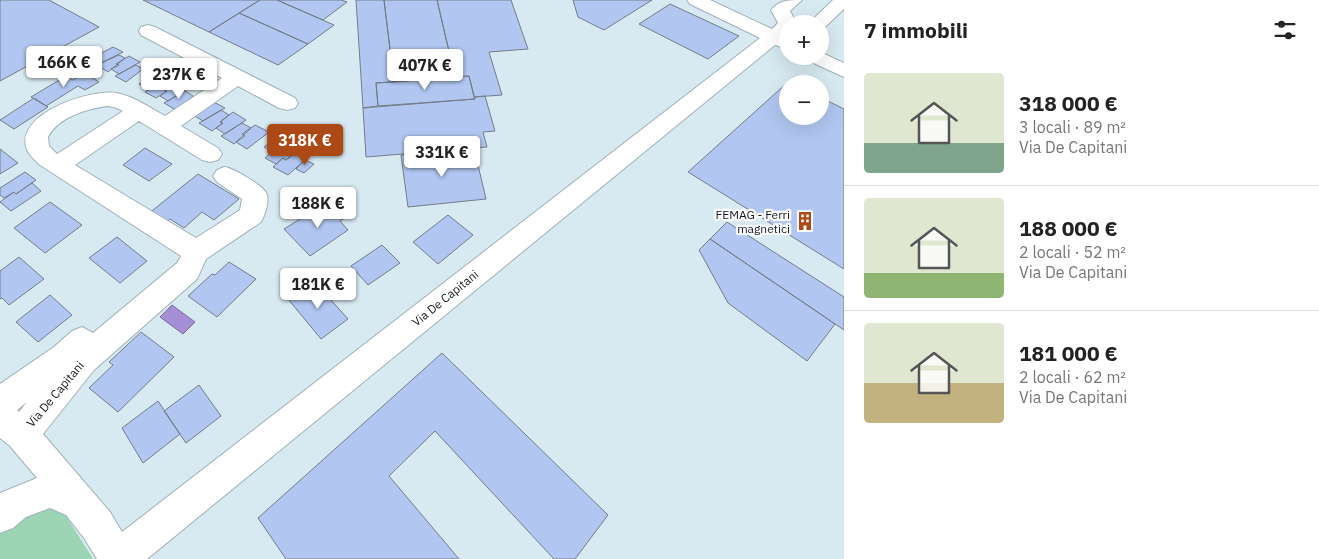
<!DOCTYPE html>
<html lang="it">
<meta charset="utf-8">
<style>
body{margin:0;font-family:"IBM Plex Sans",sans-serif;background:#f6f6f6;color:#222;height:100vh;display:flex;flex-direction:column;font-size:19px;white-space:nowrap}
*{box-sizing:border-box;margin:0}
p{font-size:16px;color:#767676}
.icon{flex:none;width:28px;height:28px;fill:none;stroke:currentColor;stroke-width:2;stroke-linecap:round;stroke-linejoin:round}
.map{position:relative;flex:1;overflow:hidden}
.details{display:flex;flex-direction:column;background:#fff;width:475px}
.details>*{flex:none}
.buttons{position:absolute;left:779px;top:15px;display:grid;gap:10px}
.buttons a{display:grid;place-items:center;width:50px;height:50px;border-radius:50%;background:#fff;box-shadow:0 5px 20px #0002;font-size:25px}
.price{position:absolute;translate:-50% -42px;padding:0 11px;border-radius:5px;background:#fff;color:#222;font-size:16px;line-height:32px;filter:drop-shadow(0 1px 2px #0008)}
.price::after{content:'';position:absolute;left:50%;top:30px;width:15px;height:11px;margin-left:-8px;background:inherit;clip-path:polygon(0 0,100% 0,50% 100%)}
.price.selected{background:#ad4915;color:#fff}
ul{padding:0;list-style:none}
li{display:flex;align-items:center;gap:15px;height:125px;padding:0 20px}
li+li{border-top:1px solid #e0e0e0}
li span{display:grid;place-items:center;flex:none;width:140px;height:100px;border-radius:5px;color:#555}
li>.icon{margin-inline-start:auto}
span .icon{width:60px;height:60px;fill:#fffc;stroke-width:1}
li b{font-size:21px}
h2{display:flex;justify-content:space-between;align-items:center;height:60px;padding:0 20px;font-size:21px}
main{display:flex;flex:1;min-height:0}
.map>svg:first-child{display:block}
.green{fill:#9bd5b4}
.water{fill:#a78fd8;stroke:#7a6b9f}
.building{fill:#b1c7f1;stroke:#757c89}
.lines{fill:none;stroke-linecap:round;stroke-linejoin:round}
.minor-casing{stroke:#9fb0b8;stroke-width:2}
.minor{fill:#fff;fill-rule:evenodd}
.labels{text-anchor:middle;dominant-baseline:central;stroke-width:4.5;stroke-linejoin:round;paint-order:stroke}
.poi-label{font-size:12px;fill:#10171a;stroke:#fff;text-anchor:end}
.street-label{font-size:12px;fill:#10171a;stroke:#fff}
</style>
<main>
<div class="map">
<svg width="844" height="559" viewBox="0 0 844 559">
<rect width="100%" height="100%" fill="#d7e9f1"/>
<!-- green -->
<path class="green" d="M43 503 63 511 93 559H0V526Z"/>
<!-- water -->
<path class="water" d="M172 305 195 322 183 334 160 317Z"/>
<!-- building -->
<path class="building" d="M0 0H49L99 27 0 81Z
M143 0H260L209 32Z
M260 0H277L334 25 308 44 239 13Z
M277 0H341L347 2 323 20Z
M356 0H384L394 82 376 83 378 106 363 108Z
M384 0H437L455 77 394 82Z
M437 0H511L528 49 489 52 502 95 474 97 469 76 455 77Z
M573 0H652L604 30 578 17Z
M670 4 739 36 708 59 639 24Z
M239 13 308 44 278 65 209 32Z
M113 47 123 52 101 63 92 58Z
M119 55 125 58 108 72 97 65Z
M129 56 140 62 119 74 111 69 119 65 116 64Z
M136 65 143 69 126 82 115 76Z
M159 71 170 77 148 89 139 84Z
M84 73 99 82 85 90 78 86 46 106 31 97 66 76 73 80Z
M469 76 475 99 378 106 376 83Z
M166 80 173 84 164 90 167 91 156 98 145 92Z
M177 81 189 88 168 101 160 96 167 91 164 90Z
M788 82 792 84H788V116H820V97L844 109V269L688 172Z
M185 91 193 96 176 110 164 103Z
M485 96 495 131 483 132 487 147 366 157 363 108 475 99 474 97Z
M34 98 48 107 14 129 0 120Z
M212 101 225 108 203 121 193 115Z
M221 110 229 115 220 122 223 123 212 131 199 123Z
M233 112 246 120 225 134 216 128 223 123 220 122Z
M242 123 251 128 234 144 221 136Z
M255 125 269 132 247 149 236 142 245 136 242 134Z
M275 138 283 142 272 151 264 147Z
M288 138 302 146 286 160 283 158 276 164 265 158Z
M145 148 172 164 149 181 123 165Z
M474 148 486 199 408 207 401 155Z
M0 149 18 163 0 174Z
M294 153 305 160 288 175 273 167 283 158 286 160Z
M305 160 314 164 304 173 296 169Z
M25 172 36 180 16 194 14 192 4 198 0 195V188Z
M198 174 239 199 214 220 202 212 184 228 170 219 163 224 148 214Z
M32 183 41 191 11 211 0 202 14 192 16 194Z
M50 202 82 225 45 253 14 228Z
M334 202 348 216 340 221 348 230 310 256 284 229 305 216 308 219Z
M448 215 473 235 438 264 413 242Z
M727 222 844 297V330L710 239Z
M117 237 147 261 120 283 89 258Z
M710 239 835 324 807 361 728 303 699 250Z
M382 245 400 263 368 285 351 266Z
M19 257 44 279 9 305 2 298 0 299V271Z
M229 262 256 279 217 317 188 296 212 274 215 275Z
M314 281 348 319 321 339 288 299Z
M50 295 72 315 38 342 16 322Z
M141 332 174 357 118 412 89 388 113 365 109 362Z
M442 353 608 515 575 559H554L435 431 389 476 459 559H286L258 518Z
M199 385 221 416 186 443 164 411Z
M158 401 180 434 143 463 122 428Z"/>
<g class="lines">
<!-- minor casing -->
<g class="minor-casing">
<path id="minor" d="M687 0H710L772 29 778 23 771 10C779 0 789 0 802 0L790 11 797 24H788V49L775 45 147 559H97L84 538 66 515 50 508 26 517 13 528 0 533V493L37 478 10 446 0 438V384L54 347 72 331 82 327 93 333 177 263 181 256 40 165C36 161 30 156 27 150 13 114 90 89 116 93 134 96 150 108 165 116L222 78 141 35 139 31 141 27 148 25 155 27 295 98 298 103 295 108 287 110 279 108 238 86 181 126 218 148 222 154 218 160 210 162 202 160 139 121 75 165 196 238 240 210 242 199 217 182 213 176 217 170C219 169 222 168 224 167 232 167 266 187 267 195 269 203 265 215 261 222L206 259 197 279 94 370 43 434 110 512 122 532 760 38 690 4ZM107 106 114 107 123 111 57 154 49 146 48 137C58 117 87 109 107 106ZM27 402 19 412 17 410Z
M833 0H844V9L824 28 820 29V24H808Z
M820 52 844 63V77L807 60 804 56H820Z"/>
</g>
<!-- minor -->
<use href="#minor" class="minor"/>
</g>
<!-- icons -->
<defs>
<g id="building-bare" transform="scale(1.5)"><path d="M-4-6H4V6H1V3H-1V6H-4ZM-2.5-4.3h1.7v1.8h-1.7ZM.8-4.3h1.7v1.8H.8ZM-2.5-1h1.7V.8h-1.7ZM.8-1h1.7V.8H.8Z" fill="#ad4915" stroke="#fff" stroke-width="2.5" paint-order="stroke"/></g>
</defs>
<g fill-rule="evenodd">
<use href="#building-bare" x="805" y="221"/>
</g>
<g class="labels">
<!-- poi labels -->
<g class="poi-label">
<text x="790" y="214">FEMAG - Ferri<tspan x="790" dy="14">magnetici</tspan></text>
</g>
<!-- street labels -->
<g class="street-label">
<text transform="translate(445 298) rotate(-39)">Via De Capitani</text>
<text transform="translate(55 394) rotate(-50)">Via De Capitani</text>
</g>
</g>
</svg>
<div class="buttons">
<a>+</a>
<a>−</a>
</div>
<b class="price" style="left:64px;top:88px">166K €</b>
<b class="price" style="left:425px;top:91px">407K €</b>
<b class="price" style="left:179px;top:100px">237K €</b>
<b class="price selected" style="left:305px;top:166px">318K €</b>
<b class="price" style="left:442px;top:178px">331K €</b>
<b class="price" style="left:318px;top:229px">188K €</b>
<b class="price" style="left:318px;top:310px">181K €</b>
</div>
<section class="details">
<h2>7 immobili<svg class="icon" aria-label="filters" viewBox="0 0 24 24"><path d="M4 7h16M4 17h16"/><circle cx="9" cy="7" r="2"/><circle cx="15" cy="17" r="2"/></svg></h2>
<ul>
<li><span style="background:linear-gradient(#dfe7d0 70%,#7fa58c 0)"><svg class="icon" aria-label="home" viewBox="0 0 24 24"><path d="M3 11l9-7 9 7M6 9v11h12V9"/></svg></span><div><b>318 000 €</b><p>3 locali · 89 m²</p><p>Via De Capitani</p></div></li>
<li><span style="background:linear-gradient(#dfe7d0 75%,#8fb573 0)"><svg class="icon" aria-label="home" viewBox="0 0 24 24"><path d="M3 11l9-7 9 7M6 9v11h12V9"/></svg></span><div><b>188 000 €</b><p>2 locali · 52 m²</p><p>Via De Capitani</p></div></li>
<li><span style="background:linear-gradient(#dfe7d0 60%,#c2b280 0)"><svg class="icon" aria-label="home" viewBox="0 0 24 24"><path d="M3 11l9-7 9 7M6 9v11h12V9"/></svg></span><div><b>181 000 €</b><p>2 locali · 62 m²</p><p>Via De Capitani</p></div></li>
</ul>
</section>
</main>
